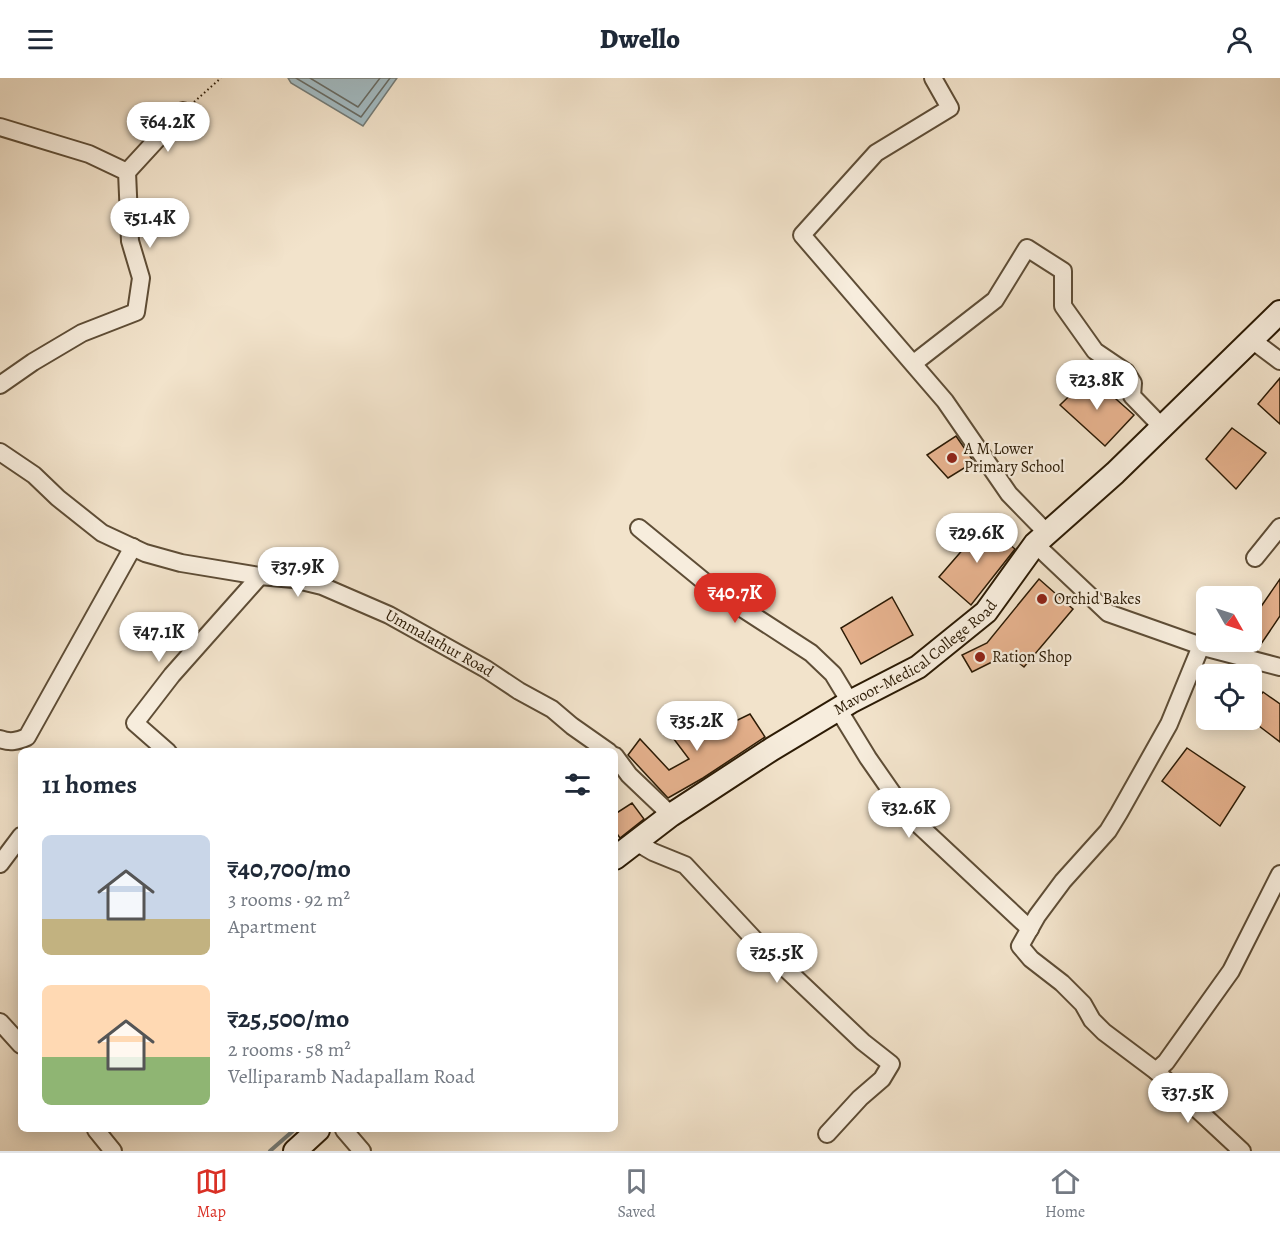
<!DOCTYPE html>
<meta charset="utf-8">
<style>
body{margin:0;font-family:Alegreya,serif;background:#f6f6f7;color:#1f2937;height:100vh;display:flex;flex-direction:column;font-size:22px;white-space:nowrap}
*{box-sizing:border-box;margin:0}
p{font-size:20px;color:#747a83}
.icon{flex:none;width:33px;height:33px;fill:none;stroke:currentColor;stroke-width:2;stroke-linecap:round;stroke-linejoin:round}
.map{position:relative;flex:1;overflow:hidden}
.drawer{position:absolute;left:18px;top:670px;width:600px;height:384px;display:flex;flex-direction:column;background:#fff;border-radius:9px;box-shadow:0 3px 15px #0003}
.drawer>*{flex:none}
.needle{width:39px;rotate:129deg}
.controls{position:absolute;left:1196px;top:508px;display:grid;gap:12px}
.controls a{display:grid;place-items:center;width:66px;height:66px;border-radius:9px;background:#fff;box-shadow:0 3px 15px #0003;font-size:30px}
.price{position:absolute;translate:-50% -51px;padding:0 14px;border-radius:21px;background:#fff;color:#222;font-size:20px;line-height:39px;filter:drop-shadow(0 2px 3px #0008)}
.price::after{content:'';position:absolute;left:50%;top:36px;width:18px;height:14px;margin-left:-9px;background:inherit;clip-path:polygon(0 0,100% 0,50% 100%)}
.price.selected{background:#d93025;color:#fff}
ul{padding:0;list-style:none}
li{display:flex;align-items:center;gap:18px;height:150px;padding:0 24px}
li span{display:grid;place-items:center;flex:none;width:168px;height:120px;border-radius:9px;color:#555}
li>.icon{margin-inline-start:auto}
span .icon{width:72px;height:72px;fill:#fffc;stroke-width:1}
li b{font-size:26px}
h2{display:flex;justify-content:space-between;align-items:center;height:72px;padding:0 24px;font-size:26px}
header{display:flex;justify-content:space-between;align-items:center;height:78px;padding:0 24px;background:#fff;font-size:27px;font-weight:800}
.tabs{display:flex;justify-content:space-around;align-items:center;height:84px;border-top:2px solid #e0e1e3;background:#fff;font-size:16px;color:#747a83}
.tabs a{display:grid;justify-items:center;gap:3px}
.tabs .selected{color:#d93025}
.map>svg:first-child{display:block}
.water{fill:#a2bbc3;stroke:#737b77;stroke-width:1.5}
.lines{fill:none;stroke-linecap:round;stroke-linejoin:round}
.shore{stroke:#676b64;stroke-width:1.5}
.stream{stroke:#737b77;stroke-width:4}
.building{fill:#e5b18d;stroke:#2c1b05;stroke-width:1.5}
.street-casing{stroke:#5e4d36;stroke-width:20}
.secondary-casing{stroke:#2c1b05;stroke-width:26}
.path{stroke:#2c1b05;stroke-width:2;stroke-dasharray:1.5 3;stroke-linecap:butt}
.street{stroke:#f7eddd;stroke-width:16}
.secondary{stroke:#f7eddd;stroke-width:22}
.poi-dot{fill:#8f2418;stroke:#f7eddd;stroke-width:2}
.labels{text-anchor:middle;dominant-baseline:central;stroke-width:4.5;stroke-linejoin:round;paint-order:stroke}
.poi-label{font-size:16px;fill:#2c1b05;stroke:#f7eddd;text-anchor:start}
.street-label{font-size:16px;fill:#2c1b05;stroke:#f7eddd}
</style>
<header><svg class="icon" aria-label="menu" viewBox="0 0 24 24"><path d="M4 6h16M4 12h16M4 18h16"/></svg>Dwello<svg class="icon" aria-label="person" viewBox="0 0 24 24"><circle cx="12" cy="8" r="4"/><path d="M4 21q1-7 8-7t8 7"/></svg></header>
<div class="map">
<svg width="1280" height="1073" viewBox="0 0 1280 1073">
<rect width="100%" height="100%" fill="#f2e3cb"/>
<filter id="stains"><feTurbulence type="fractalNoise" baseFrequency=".00333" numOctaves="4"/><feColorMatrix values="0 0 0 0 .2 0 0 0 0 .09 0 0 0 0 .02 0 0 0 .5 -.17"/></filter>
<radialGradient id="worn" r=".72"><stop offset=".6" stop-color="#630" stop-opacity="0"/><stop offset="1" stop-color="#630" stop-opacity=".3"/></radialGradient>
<!-- water -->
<path class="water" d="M288 0H397L363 48 291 5Z"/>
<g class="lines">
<!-- shore -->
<path class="shore" d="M296 0 361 39 390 0
M310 0 358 29 380 0"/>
<!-- stream -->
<path class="stream" d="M270 1073 294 1052"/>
</g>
<!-- building -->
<path class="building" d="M1090 298 1134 337 1105 368 1060 327Z
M1280 300V346L1258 326Z
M1232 350 1266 375 1236 411 1206 381Z
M956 358 974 384 948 400 927 377Z
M985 446 1015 471 971 527 939 499Z
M1039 501 1073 531 1024 589 1008 576 972 594 962 577 987 565Z
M1280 501V538L1257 572 1251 571V529L1258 533Z
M892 519 913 557 861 586 841 550Z
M1263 614 1280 626V664L1251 642V629Z
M700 634 713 654 750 636 765 659 703 700 668 720 628 677 640 661 669 692 689 681 667 652Z
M1187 670 1245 709 1220 748 1162 703Z
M632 725 644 741 620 760 615 753V736Z"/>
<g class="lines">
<!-- street casing -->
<g class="street-casing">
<g id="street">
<path d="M933 0 950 30 876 75 802 157 945 323 1009 416 1047 455"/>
<path d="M0 49 89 76 127 94 130 163 141 200 136 234 82 255 33 284 0 307"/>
<path d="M127 94 183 33"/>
<path d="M1252 262 1280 283"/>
<path d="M914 285 995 222 1027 170 1063 193V228L1095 273 1126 294 1133 305 1132 318 1162 349"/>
<path id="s1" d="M0 374 34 397 58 420 102 455 145 475 181 485 260 498 293 501 322 508 389 537 486 591 519 613 552 631 572 648 609 674"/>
<path d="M639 450 717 514 811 575 833 596 850 624"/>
<path d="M1035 466 1108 535 1207 570 1280 589"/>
<path d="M1255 480 1280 449"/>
<path d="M1201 568 1169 646 1119 735 1108 753 1063 803 1037 838 1020 868 1031 881 1062 905 1083 926 1092 942 1104 954 1156 993 1166 984 1231 893 1280 796"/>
<path d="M838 631 868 680 907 736 1030 851"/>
<path d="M0 661C10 665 18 663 27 659L133 469"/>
<path d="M168 674 135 645 172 597 260 498"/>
<path d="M615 678 629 697 671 737"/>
<path d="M636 764 653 774 685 787 766 874 785 890 863 964 891 986 882 1001 860 1020 827 1056"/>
<path d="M0 786 21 758"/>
<path d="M0 944 21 967"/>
<path d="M1156 993 1242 1073"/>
<path d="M96 1052 113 1073"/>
<path d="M344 1052 362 1073"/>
</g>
</g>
<!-- secondary casing -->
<g class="secondary-casing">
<g id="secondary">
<path id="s2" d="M615 780 671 737 772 671 850 624 918 589 986 534 1035 466 1115 395 1280 234"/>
<path d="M295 1073 318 1052"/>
</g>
</g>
<!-- path -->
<path class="path" d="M194 24 221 0"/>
<!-- street -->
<use href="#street" class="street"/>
<!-- secondary -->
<use href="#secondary" class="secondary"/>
</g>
<!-- markers -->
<g class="poi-dot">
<circle cx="952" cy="380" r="6"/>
<circle cx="1042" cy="521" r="6"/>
<circle cx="980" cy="579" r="6"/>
</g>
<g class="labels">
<!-- poi labels -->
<g class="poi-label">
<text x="964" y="371">A M Lower<tspan x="964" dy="18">Primary School</tspan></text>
<text x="1054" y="521">Orchid Bakes</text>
<text x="992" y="579">Ration Shop</text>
</g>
<!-- street labels -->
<g class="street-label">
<text stroke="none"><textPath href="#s1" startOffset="489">Ummalathur Road</textPath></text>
<text stroke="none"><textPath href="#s2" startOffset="362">Mavoor-Medical College Road</textPath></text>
</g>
</g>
<rect width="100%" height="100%" filter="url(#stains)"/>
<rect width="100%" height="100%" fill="url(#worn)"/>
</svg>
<div class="controls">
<a><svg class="needle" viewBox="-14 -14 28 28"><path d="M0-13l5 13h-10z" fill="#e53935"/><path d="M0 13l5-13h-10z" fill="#747a83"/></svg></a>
<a><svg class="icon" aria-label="locate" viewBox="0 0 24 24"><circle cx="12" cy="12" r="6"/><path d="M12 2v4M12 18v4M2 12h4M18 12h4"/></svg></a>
</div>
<b class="price" style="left:168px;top:75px">₹64.2K</b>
<b class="price" style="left:150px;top:171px">₹51.4K</b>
<b class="price" style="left:1097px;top:333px">₹23.8K</b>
<b class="price" style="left:977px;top:486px">₹29.6K</b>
<b class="price" style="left:298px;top:520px">₹37.9K</b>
<b class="price selected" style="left:735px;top:546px">₹40.7K</b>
<b class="price" style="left:159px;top:585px">₹47.1K</b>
<b class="price" style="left:697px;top:674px">₹35.2K</b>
<b class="price" style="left:909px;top:761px">₹32.6K</b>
<b class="price" style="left:777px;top:906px">₹25.5K</b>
<b class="price" style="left:1188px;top:1046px">₹37.5K</b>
<section class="drawer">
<h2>11 homes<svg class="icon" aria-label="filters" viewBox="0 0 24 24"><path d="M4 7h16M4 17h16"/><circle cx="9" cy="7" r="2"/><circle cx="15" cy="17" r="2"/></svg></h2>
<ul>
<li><span style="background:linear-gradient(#c9d6e8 70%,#c2b280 0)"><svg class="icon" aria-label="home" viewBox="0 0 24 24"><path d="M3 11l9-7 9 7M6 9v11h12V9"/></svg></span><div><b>₹40,700/mo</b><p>3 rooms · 92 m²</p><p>Apartment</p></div></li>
<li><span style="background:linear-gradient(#ffd9b3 60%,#8fb573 0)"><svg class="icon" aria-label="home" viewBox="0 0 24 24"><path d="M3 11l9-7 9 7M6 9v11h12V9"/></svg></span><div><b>₹25,500/mo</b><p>2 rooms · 58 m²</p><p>Velliparamb Nadapallam Road</p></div></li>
</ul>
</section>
</div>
<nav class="tabs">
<a class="selected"><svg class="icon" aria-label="map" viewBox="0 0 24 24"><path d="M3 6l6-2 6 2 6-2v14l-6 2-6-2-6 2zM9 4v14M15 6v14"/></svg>Map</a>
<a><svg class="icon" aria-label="saved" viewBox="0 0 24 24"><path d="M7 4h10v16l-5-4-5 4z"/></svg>Saved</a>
<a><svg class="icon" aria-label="home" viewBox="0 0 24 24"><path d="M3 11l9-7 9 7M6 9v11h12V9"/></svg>Home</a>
</nav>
